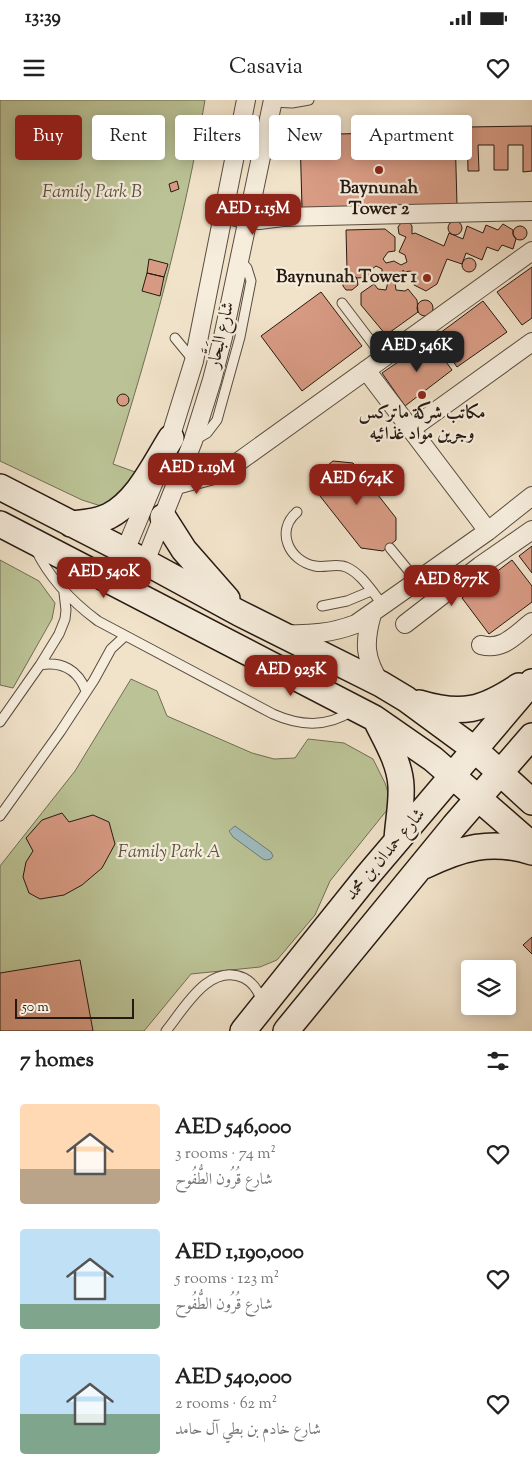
<!DOCTYPE html>
<meta charset="utf-8">
<style>
body{margin:0;font-family:"Sorts Mill Goudy",Amiri,serif;background:#f6f6f6;color:#222;height:100vh;display:flex;flex-direction:column;font-size:19px;white-space:nowrap}
*{box-sizing:border-box;margin:0}
p{font-size:16px;color:#767676}
.icon{flex:none;width:28px;height:28px;fill:none;stroke:currentColor;stroke-width:2;stroke-linecap:round;stroke-linejoin:round}
.map{position:relative;height:931px;overflow:hidden}
.drawer{display:flex;flex-direction:column;background:#fff;flex:1}
.drawer>*{flex:none}
.banner{position:absolute;left:15px;top:15px;width:502px;height:45px;display:flex;gap:10px}
.controls{position:absolute;left:461px;top:860px;display:grid;gap:10px}
.controls a{display:grid;place-items:center;width:55px;height:55px;border-radius:5px;background:#fff;box-shadow:0 2px 12px #0003;font-size:25px}
.scale{position:absolute;left:15px;bottom:12px;width:119px;box-sizing:border-box;padding-left:5px;border:2px solid #251912;border-top:0;font-size:14px;line-height:18px;white-space:nowrap;color:#251912;-webkit-text-stroke:4px #f6eddd;paint-order:stroke}
.price{position:absolute;translate:-50% -42px;padding:0 11px;border-radius:10px;background:#8f2418;color:#fff;font-size:16px;line-height:32px;filter:drop-shadow(0 1px 2px #0008)}
.price::after{content:'';position:absolute;left:50%;top:30px;width:15px;height:11px;margin-left:-8px;background:inherit;clip-path:polygon(0 0,100% 0,50% 100%)}
.price.on{background:#222;color:#fff}
ul{padding:0;list-style:none}
li{display:flex;align-items:center;gap:15px;height:125px;padding:0 20px}
li span{display:grid;place-items:center;flex:none;width:140px;height:100px;border-radius:5px;color:#555}
li>.icon{margin-inline-start:auto}
span .icon{width:60px;height:60px;fill:#fffc;stroke-width:1}
li b{font-size:21px}
h2{display:flex;justify-content:space-between;align-items:center;height:60px;padding:0 20px;font-size:21px}
.tag{padding:0 18px;border-radius:5px;background:#fff;box-shadow:0 2px 12px #0003;font-size:18px;line-height:45px}
.tag.on{background:#8f2418;color:#fff}
.status{display:flex;justify-content:space-between;align-items:center;height:35px;padding:0 25px;background:#fff;direction:ltr}
.status svg{height:14px;fill:currentColor}
header{display:flex;justify-content:space-between;align-items:center;height:65px;padding:0 20px;background:#fff;font-size:22px;font-weight:600}
.map>svg:first-child{display:block}
.green{fill:#bbc396;stroke:#706e54}
.water{fill:#9ebcbf;stroke:#6e7b7a}
.building{fill:#d89b84;stroke:#251912}
.lines{fill:none;stroke-linecap:round;stroke-linejoin:round}
.lane-casing{stroke:#584c40;stroke-width:11}
.street-casing{stroke:#584c40;stroke-width:20}
.secondary-casing{stroke:#251912;stroke-width:28}
.lane{stroke:#f6eddd;stroke-width:9}
.street{stroke:#f6eddd;stroke-width:18}
.secondary{stroke:#f6eddd;stroke-width:25}
.poi-dot{fill:#8f2418;stroke:#f6eddd;stroke-width:2}
.labels{text-anchor:middle;dominant-baseline:central;stroke-width:4.5;stroke-linejoin:round;paint-order:stroke}
.poi-label{font-size:18px;font-weight:bold;fill:#251912;stroke:#f6eddd}
.park-label{font-size:18px;font-style:italic;fill:#5a5440;stroke:#f6eddd}
.street-label{font-size:18px;fill:#251912;stroke:#f6eddd}
</style>
<div class="status"><b>13:39</b><svg viewBox="0 0 49 12"><path d="M0 12V9h3v3zM5 12V6h3v6zM10 12V3h3v9zM15 12V0h3v12zM26 1h20v11H26zM47 4h2v5h-2z"/></svg></div>
<header><svg class="icon" aria-label="menu" viewBox="0 0 24 24"><path d="M4 6h16M4 12h16M4 18h16"/></svg>Casavia<svg class="icon" aria-label="heart" viewBox="0 0 24 24"><path d="M12 20l-8-8c-3-5 5-10 8-4 3-6 11-1 8 4z"/></svg></header>
<div class="map">
<svg width="532" height="931" viewBox="0 0 532 931">
<rect width="100%" height="100%" fill="#f1e3ca"/>
<filter id="stains"><feTurbulence type="fractalNoise" baseFrequency=".004" numOctaves="4"/><feColorMatrix values="0 0 0 0 .2 0 0 0 0 .09 0 0 0 0 .02 0 0 0 .5 -.17"/></filter>
<radialGradient id="worn" r=".72"><stop offset=".6" stop-color="#630" stop-opacity="0"/><stop offset="1" stop-color="#630" stop-opacity=".3"/></radialGradient>
<!-- green -->
<path class="green" d="M0 0H205C184 124 151 244 113 364L138 373 114 399 101 406 82 400 0 361Z
M0 460 39 481 55 503 52 519 13 588 0 585Z
M131 579 157 591 167 616 252 653 274 659 295 658 308 639 344 643 373 659 385 683 389 696 387 710 330 781 315 815 277 860 260 867 191 874 144 931H0V766L75 671Z"/>
<!-- water -->
<path class="water" d="M235 726 271 752 273 756 271 759 266 760 263 759 233 737 229 731Z"/>
<!-- building -->
<path class="building" d="M532 26V71L523 72V45H508V70H494V45H478L479 71H468L467 27Z
M455 31 457 105 302 108 300 35Z
M177 81 179 89 171 92 169 84Z
M448 128a7 7 0 1 1 14 0a7 7 0 1 1-14 0Z
M409 122 412 126V134L415 133 444 146 449 133 463 139 467 126 483 133 486 125 498 130 503 124 513 130V134L516 139 513 149 502 145 498 151 487 147 482 160 466 153 462 164 447 159 437 184 426 191 414 185 415 178 413 174 411 171 404 172 403 170 402 177 395 183 396 190 405 191 408 189 417 200 418 212 386 235 361 205V193L374 184 378 189 386 190 388 182 382 176V169L376 166 372 169 370 177 357 178 354 175 357 179 358 185 352 190H346L343 186V178L350 174 347 169 346 130 385 129 395 137V151L388 152 383 159 386 163 394 161 401 165 407 162 405 155 399 152 406 137 399 134 398 127 401 123Z
M513 133a7 7 0 1 1 14 0a7 7 0 1 1-14 0Z
M462 165a7 7 0 1 1 14 0a7 7 0 1 1-14 0Z
M149 159 168 164 164 177 147 173Z
M532 167V218L522 225 497 192Z
M147 173 164 177 160 196 142 191Z
M321 192 362 246 302 291 261 236Z
M417 208a8 8 0 1 1 16 0a8 8 0 1 1-16 0Z
M483 201 507 232 457 267 436 236Z
M430 240 452 270 405 306 382 273Z
M117 300a6 6 0 1 1 12 0a6 6 0 1 1-12 0Z
M333 361 353 363 396 418V440L383 451 361 448 316 391 319 372Z
M532 446V473L519 456Z
M512 460 532 486V502L489 534 462 498Z
M62 713 69 722 93 715 109 722 115 744 102 768 82 785 64 795 40 799 29 793 23 777 26 762 33 751 26 738 42 720Z
M532 837V854L523 845Z
M80 860 93 931H0V873Z"/>
<g class="lines">
<!-- lane casing -->
<g class="lane-casing">
<path id="lane" d="M273 2 292 3 309 0
M342 203 383 257
M175 238 194 261
M193 341 207 333 217 320 240 237 251 181 247 168 240 160
M297 412C275 431 289 461 315 466 325 468 336 463 346 467 361 473 373 493 383 505
M35 448C49 478 71 501 98 521L273 614C300 626 326 628 352 611
M390 448 417 481
M322 506 347 501 371 491
M40 565C62 561 78 570 86 591
M0 622 40 565 59 534 65 519 66 510 64 493
M0 716 60 632 94 580 111 549 125 536
M166 931C184 909 209 862 244 878 254 883 259 892 262 902"/>
</g>
<!-- street casing -->
<g class="street-casing">
<path id="street" d="M236 117 259 120 283 117 532 111
M366 270 488 431
M411 329 532 242
M167 348 194 261 246 0
M176 385 217 374 234 365 532 151
M125 451 155 379
M145 462 193 341 212 280 223 237 273 0
M372 514C364 542 364 559 381 584
M405 524 480 466 532 430
M285 534C311 535 332 533 356 524L488 431 532 396
M481 545C503 551 515 535 532 522"/>
</g>
<!-- secondary casing -->
<g class="secondary-casing">
<path id="secondary" d="M0 387 125 451 239 513 381 584 406 599 474 649 532 702
M163 417 184 450 227 499
M0 424 374 618 433 659 532 745
M71 424C83 423 97 422 109 416 138 401 154 365 171 338
M419 603C462 616 483 610 519 586
M376 620C386 640 400 663 401 686 402 704 398 722 397 740
M424 766C461 748 491 739 532 752
M243 931 368 775 532 582
M286 931 454 726 532 636"/>
</g>
<!-- lane -->
<use href="#lane" class="lane"/>
<!-- street -->
<use href="#street" class="street"/>
<!-- secondary -->
<use href="#secondary" class="secondary"/>
</g>
<!-- markers -->
<g class="poi-dot">
<circle cx="379" cy="70" r="5"/>
<circle cx="427" cy="178" r="5"/>
<circle cx="422" cy="295" r="5"/>
</g>
<g class="labels">
<!-- poi labels -->
<g class="poi-label">
<text x="379" y="89">Baynunah<tspan x="379" dy="21">Tower 2</tspan></text>
<text x="417" y="178" text-anchor="end">Baynunah Tower 1</text>
<text x="422" y="314">مكاتب شركة ماتركس<tspan x="422" dy="21">وجرين مواد غذائيه</tspan></text>
</g>
<!-- park labels -->
<g class="park-label">
<text x="92" y="93">Family Park B</text>
<text x="169" y="753">Family Park A</text>
</g>
<!-- street labels -->
<g class="street-label">
<text transform="translate(222 235) rotate(-77)">شارع البَحَّار</text>
<text transform="translate(386 755) rotate(-50)">شارع حمدان بن محمد</text>
</g>
</g>
<rect width="100%" height="100%" filter="url(#stains)"/>
<rect width="100%" height="100%" fill="url(#worn)"/>
</svg>
<div class="controls">
<a><svg class="icon" aria-label="layers" viewBox="0 0 24 24"><path d="M12 4l9 5-9 5-9-5zM3 14l9 5 9-5"/></svg></a>
</div>
<div class="scale">50 m</div>
<b class="price" style="left:253px;top:136px">AED 1.15M</b>
<b class="price on" style="left:417px;top:273px">AED 546K</b>
<b class="price" style="left:197px;top:395px">AED 1.19M</b>
<b class="price" style="left:357px;top:406px">AED 674K</b>
<b class="price" style="left:104px;top:499px">AED 540K</b>
<b class="price" style="left:452px;top:507px">AED 877K</b>
<b class="price" style="left:291px;top:597px">AED 925K</b>
<div class="banner">
<a class="tag on">Buy</a>
<a class="tag">Rent</a>
<a class="tag">Filters</a>
<a class="tag">New</a>
<a class="tag">Apartment</a>
</div>
</div>
<section class="drawer">
<h2>7 homes<svg class="icon" aria-label="filters" viewBox="0 0 24 24"><path d="M4 7h16M4 17h16"/><circle cx="9" cy="7" r="2"/><circle cx="15" cy="17" r="2"/></svg></h2>
<ul>
<li><span style="background:linear-gradient(#ffd9b3 65%,#b9a48a 0)"><svg class="icon" aria-label="home" viewBox="0 0 24 24"><path d="M3 11l9-7 9 7M6 9v11h12V9"/></svg></span><div><b>AED 546,000</b><p>3 rooms · 74 m²</p><p>شارع قُرُون الطُّفُوح</p></div><svg class="icon" aria-label="heart" viewBox="0 0 24 24"><path d="M12 20l-8-8c-3-5 5-10 8-4 3-6 11-1 8 4z"/></svg></li>
<li><span style="background:linear-gradient(#bfe0f5 75%,#7fa58c 0)"><svg class="icon" aria-label="home" viewBox="0 0 24 24"><path d="M3 11l9-7 9 7M6 9v11h12V9"/></svg></span><div><b>AED 1,190,000</b><p>5 rooms · 123 m²</p><p>شارع قُرُون الطُّفُوح</p></div><svg class="icon" aria-label="heart" viewBox="0 0 24 24"><path d="M12 20l-8-8c-3-5 5-10 8-4 3-6 11-1 8 4z"/></svg></li>
<li><span style="background:linear-gradient(#bfe0f5 60%,#7fa58c 0)"><svg class="icon" aria-label="home" viewBox="0 0 24 24"><path d="M3 11l9-7 9 7M6 9v11h12V9"/></svg></span><div><b>AED 540,000</b><p>2 rooms · 62 m²</p><p>شارع خادم بن بطي آل حامد</p></div><svg class="icon" aria-label="heart" viewBox="0 0 24 24"><path d="M12 20l-8-8c-3-5 5-10 8-4 3-6 11-1 8 4z"/></svg></li>
</ul>
</section>
